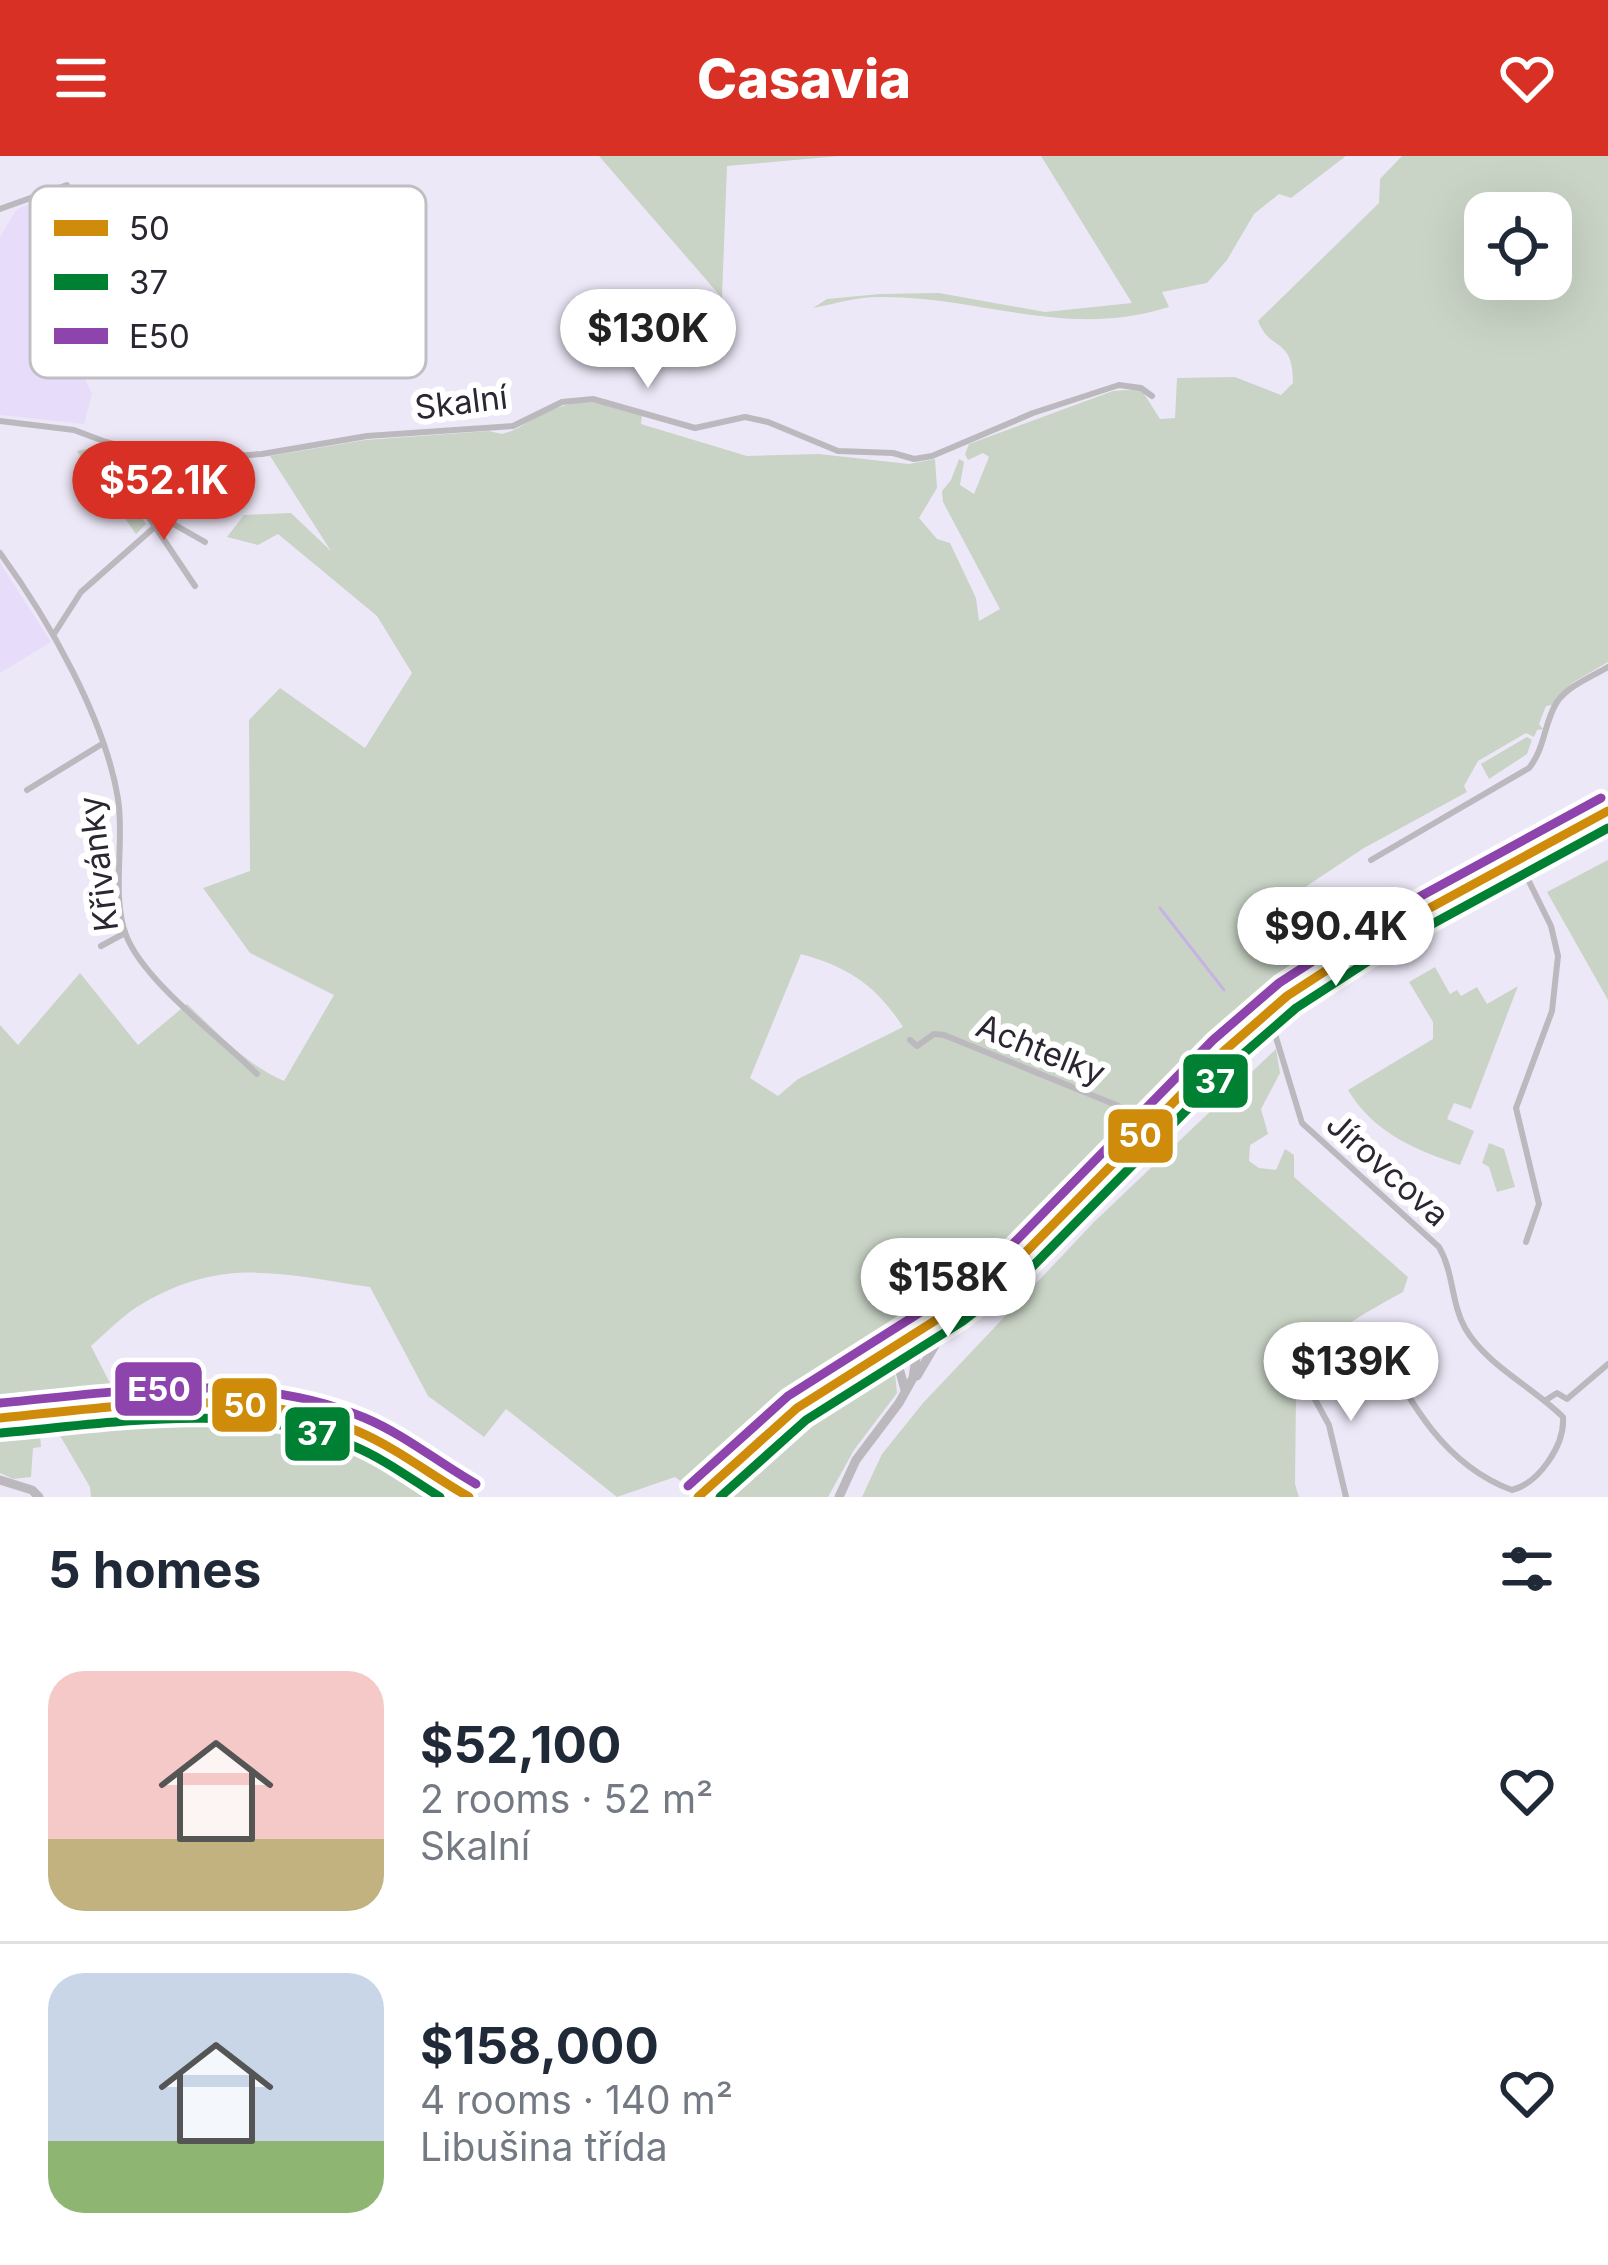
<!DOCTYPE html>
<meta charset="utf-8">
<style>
body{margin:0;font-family:Inter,sans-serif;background:#f2f2f3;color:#1f2937;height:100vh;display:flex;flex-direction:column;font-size:45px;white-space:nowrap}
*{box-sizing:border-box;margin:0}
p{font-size:39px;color:#747a83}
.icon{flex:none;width:66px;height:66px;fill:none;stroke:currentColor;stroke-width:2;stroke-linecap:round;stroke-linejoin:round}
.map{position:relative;height:1341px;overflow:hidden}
.details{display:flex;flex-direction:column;background:#fff;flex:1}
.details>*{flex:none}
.tools{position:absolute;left:1464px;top:36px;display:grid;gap:24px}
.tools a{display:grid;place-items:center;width:108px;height:108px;border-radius:24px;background:#fff;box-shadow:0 12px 48px #0002;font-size:60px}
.price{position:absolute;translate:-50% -102px;padding:0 27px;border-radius:42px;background:#fff;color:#222;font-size:39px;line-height:78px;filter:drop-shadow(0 3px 6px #0008)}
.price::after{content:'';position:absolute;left:50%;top:72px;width:36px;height:27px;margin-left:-18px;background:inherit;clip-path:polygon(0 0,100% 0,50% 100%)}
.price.active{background:#d93025;color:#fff}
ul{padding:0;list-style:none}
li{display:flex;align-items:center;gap:36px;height:300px;padding:0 48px}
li+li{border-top:3px solid #e0e1e3}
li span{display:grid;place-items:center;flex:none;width:336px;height:240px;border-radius:36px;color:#555}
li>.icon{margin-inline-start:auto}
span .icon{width:144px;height:144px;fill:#fffc;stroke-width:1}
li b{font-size:51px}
h2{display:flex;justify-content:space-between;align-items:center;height:144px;padding:0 48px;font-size:51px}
header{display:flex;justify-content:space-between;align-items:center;height:156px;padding:0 48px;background:#d93025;color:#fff;font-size:54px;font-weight:800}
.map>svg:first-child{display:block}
.built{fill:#e7dcf9}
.green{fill:#c9d4c6;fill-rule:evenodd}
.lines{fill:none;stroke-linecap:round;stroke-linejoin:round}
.stream{stroke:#c6b3e3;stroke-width:3}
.street{stroke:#bbb9be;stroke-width:6}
.secondary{stroke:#bbb9be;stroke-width:9}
.bus-1-casing{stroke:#fff;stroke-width:18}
.bus-2-casing{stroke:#fff;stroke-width:18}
.bus-3-casing{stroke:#fff;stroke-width:18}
.bus-1{stroke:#ce8c0a;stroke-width:9}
.bus-2{stroke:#008033;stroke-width:9}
.bus-3{stroke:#8e44ad;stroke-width:9}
.labels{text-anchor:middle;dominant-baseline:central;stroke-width:12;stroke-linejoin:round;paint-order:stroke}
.street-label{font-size:33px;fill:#2b2632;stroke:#fff}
.key{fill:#fff;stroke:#bfbec2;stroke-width:3}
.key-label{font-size:33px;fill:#2b2632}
.line-badge{stroke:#fff;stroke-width:4.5}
.badge-label{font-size:33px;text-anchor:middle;font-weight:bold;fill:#fff}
</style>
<header><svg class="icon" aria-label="menu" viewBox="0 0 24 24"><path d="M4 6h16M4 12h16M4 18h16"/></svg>Casavia<svg class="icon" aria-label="heart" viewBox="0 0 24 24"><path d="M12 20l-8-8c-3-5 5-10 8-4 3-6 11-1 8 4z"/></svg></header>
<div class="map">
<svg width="1608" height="1341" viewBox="0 0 1608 1341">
<rect width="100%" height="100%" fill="#ede8f7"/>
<!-- built -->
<path class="built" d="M45 42 104 120 74 198 92 238 84 268 0 259V81L17 53Z
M0 407 51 486 0 517Z"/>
<!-- green -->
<path class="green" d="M599 0H839L727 10 722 142Z
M1041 0H1346L1291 42 1279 38 1254 58 1227 104 1207 127 1162 136 1169 151C1067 183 986 142 885 141 860 140 837 147 813 152L827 143 880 138 939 137 1045 156 1132 147Z
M1402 0H1608V506L1572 527 1552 549 1546 550 1539 568 1543 573 1537 574 1534 581 1526 577 1478 605 1464 630 1467 636 1364 692 1275 751 1279 760 1255 774 1269 798 1285 789 1308 790 1305 815 1254 854 1068 1040 949 1135 881 1178 864 1183 792 1235 686 1329 675 1321 617 1341 506 1253 484 1281 428 1240 370 1131C283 1118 223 1100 142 1148 124 1158 107 1176 91 1190L114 1235 0 1246V869L18 889 80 817 138 889 187 848C217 876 246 909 284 925L334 839 250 797 203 732 250 715 249 564 280 532 365 592 412 517 377 460 278 378 258 389 227 381 244 359 291 357 331 395 270 300 365 284 489 275 502 278C516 275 525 267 537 261 579 239 600 244 642 259L641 268 747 300 819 298 909 308 935 303 937 332 919 362 937 383 950 387 976 442 979 465 1000 453 943 346 942 335 951 324 959 303 964 306 960 329 974 338 989 301 983 297 968 304 965 298 969 288 1113 235 1141 233 1160 263 1175 262 1177 222 1235 221 1281 239 1293 227C1293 180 1271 197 1258 165L1379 47 1380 23ZM1485 57H1551V123H1485ZM801 798C848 811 876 829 903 871L798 923 778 940 750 922Z
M95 291 146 368 136 378 77 295Z
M1527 581 1532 584 1527 598 1489 623 1481 608Z
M1608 704V844L1547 736Z
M1435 811 1450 838 1457 834 1461 840 1477 831 1487 848 1518 830 1471 953 1454 947 1447 963 1474 975 1460 1009C1414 993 1375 978 1348 934L1433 883V866L1409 826Z
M1276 893 1280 917 1261 953 1268 978 1250 989 1249 1005 1259 1012 1276 1014 1285 993 1294 999V1021L1408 1121 1403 1136C1368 1155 1297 1194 1287 1233L1291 1240 1296 1239 1295 1328 1299 1341H862L882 1298 923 1247 1094 1066Z
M1489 987 1504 993 1515 1031 1497 1036 1489 1011 1482 1007Z
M879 1212 895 1218 897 1237 854 1294 828 1341H711L815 1250Z
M231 1257 315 1270 308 1273 311 1279 326 1274 424 1341H91L90 1331 59 1278 138 1269 135 1264 168 1258Z
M39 1267 41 1291 33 1292 31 1321 13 1323 0 1317V1270Z"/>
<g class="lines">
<!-- stream -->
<path class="stream" d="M1160 752 1224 834"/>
<!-- street -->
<path class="street" d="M0 53 67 29
M0 265 74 274 106 286 109 302 195 430
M106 286 175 304 262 298 367 280 513 270 562 246 593 243 695 272 745 261 768 266 838 295 893 297 914 303 932 300 1033 257 1119 229 1141 232 1152 240
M147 353 205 386
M0 397C48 463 105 562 118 643 125 684 111 741 126 779 144 826 220 881 257 918
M54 478 81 436 157 369
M27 634 102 588
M1518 703 1551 770 1558 800 1552 855 1516 952 1539 1048 1526 1086
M1371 704 1529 612C1545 593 1544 566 1557 546 1568 530 1591 521 1608 511
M101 790 125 777
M1268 855 1302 967 1439 1091C1454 1117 1451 1147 1465 1172 1486 1209 1533 1231 1563 1261 1565 1289 1539 1327 1512 1334 1437 1306 1405 1235 1369 1169
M910 884 917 890 934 878 944 879 1153 964
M1300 1216 1329 1269 1346 1341
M1546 1244 1557 1237 1567 1243 1608 1208"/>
<!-- secondary -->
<path class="secondary" d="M876 1203 899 1212 905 1234
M917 1220 954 1157
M0 1262C116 1253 247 1228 357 1275 397 1293 431 1320 469 1341
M0 1324 32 1334 39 1341
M698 1341 797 1252 955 1152 1022 1100 1224 895 1287 840 1382 778 1608 655
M839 1341 856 1304 899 1247 913 1222 916 1202 909 1183"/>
<!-- bus-1 casing -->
<g class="bus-1-casing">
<path id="bus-1" d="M0 1262C117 1251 245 1228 357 1275 397 1292 432 1320 469 1341
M698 1341 797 1252 955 1152 1022 1100 1224 895 1287 840 1382 778 1608 655"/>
</g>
<!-- bus-2 casing -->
<g class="bus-2-casing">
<path id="bus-2" d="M1 1277C116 1267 241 1244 351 1289 383 1302 411 1323 440 1341
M720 1341 806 1264 963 1165 1031 1112 1234 906 1296 852 1390 791 1608 672"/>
</g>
<!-- bus-3 casing -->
<g class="bus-3-casing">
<path id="bus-3" d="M0 1247C120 1236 251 1213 365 1262 405 1279 439 1307 476 1328
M688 1330 788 1240 946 1140 1012 1089 1213 884 1279 827 1375 765 1601 642"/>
</g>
<!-- bus-1 -->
<use href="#bus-1" class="bus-1"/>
<!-- bus-2 -->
<use href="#bus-2" class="bus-2"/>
<!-- bus-3 -->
<use href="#bus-3" class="bus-3"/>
</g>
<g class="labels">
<!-- street labels -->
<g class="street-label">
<text transform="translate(461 246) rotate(-7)">Skalní</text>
<text transform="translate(98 708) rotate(-97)">Křivánky</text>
<text transform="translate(1041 893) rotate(22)">Achtelky</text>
<text transform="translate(1388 1013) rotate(42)">Jírovcova</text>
</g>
</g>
<!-- legend -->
<rect x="30" y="30" width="396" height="192" rx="18" class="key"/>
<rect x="54" y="64" width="54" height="16" fill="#ce8c0a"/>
<rect x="54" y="118" width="54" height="16" fill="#008033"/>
<rect x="54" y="172" width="54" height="16" fill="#8e44ad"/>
<g class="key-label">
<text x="129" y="84">50</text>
<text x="129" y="138">37</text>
<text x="129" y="192">E50</text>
</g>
<g class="line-badge">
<rect x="1181" y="896" width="69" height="58" rx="12" fill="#008033"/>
<rect x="1106" y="951" width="69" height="58" rx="12" fill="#ce8c0a"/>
<rect x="113" y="1204" width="91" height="58" rx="12" fill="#8e44ad"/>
<rect x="210" y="1220" width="69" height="58" rx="12" fill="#ce8c0a"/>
<rect x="283" y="1249" width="69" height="58" rx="12" fill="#008033"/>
</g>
<g class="badge-label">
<text x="1215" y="937">37</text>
<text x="1140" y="991">50</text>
<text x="159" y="1245">E50</text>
<text x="245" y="1261">50</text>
<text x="317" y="1289">37</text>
</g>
</svg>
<div class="tools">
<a><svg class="icon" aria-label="locate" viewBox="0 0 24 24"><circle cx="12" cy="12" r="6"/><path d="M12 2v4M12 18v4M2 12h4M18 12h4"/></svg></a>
</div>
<b class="price" style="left:648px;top:235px">$130K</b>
<b class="price active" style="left:164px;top:387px">$52.1K</b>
<b class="price" style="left:1336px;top:833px">$90.4K</b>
<b class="price" style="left:948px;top:1184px">$158K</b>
<b class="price" style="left:1351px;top:1268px">$139K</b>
</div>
<section class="details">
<h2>5 homes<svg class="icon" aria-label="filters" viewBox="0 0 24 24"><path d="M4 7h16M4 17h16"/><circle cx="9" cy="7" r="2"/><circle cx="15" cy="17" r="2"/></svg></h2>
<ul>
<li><span style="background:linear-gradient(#f6c9c9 70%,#c2b280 0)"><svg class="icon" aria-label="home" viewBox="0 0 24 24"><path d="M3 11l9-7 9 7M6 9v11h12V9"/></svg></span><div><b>$52,100</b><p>2 rooms · 52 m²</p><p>Skalní</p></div><svg class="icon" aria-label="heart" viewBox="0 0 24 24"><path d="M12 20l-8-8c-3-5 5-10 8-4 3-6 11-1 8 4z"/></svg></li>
<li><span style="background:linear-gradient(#c9d6e8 70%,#8fb573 0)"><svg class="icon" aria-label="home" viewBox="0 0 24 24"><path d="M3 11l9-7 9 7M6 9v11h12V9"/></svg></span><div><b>$158,000</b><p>4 rooms · 140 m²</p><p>Libušina třída</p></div><svg class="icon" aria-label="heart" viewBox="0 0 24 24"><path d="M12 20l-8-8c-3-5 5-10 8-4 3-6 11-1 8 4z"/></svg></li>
</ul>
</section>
